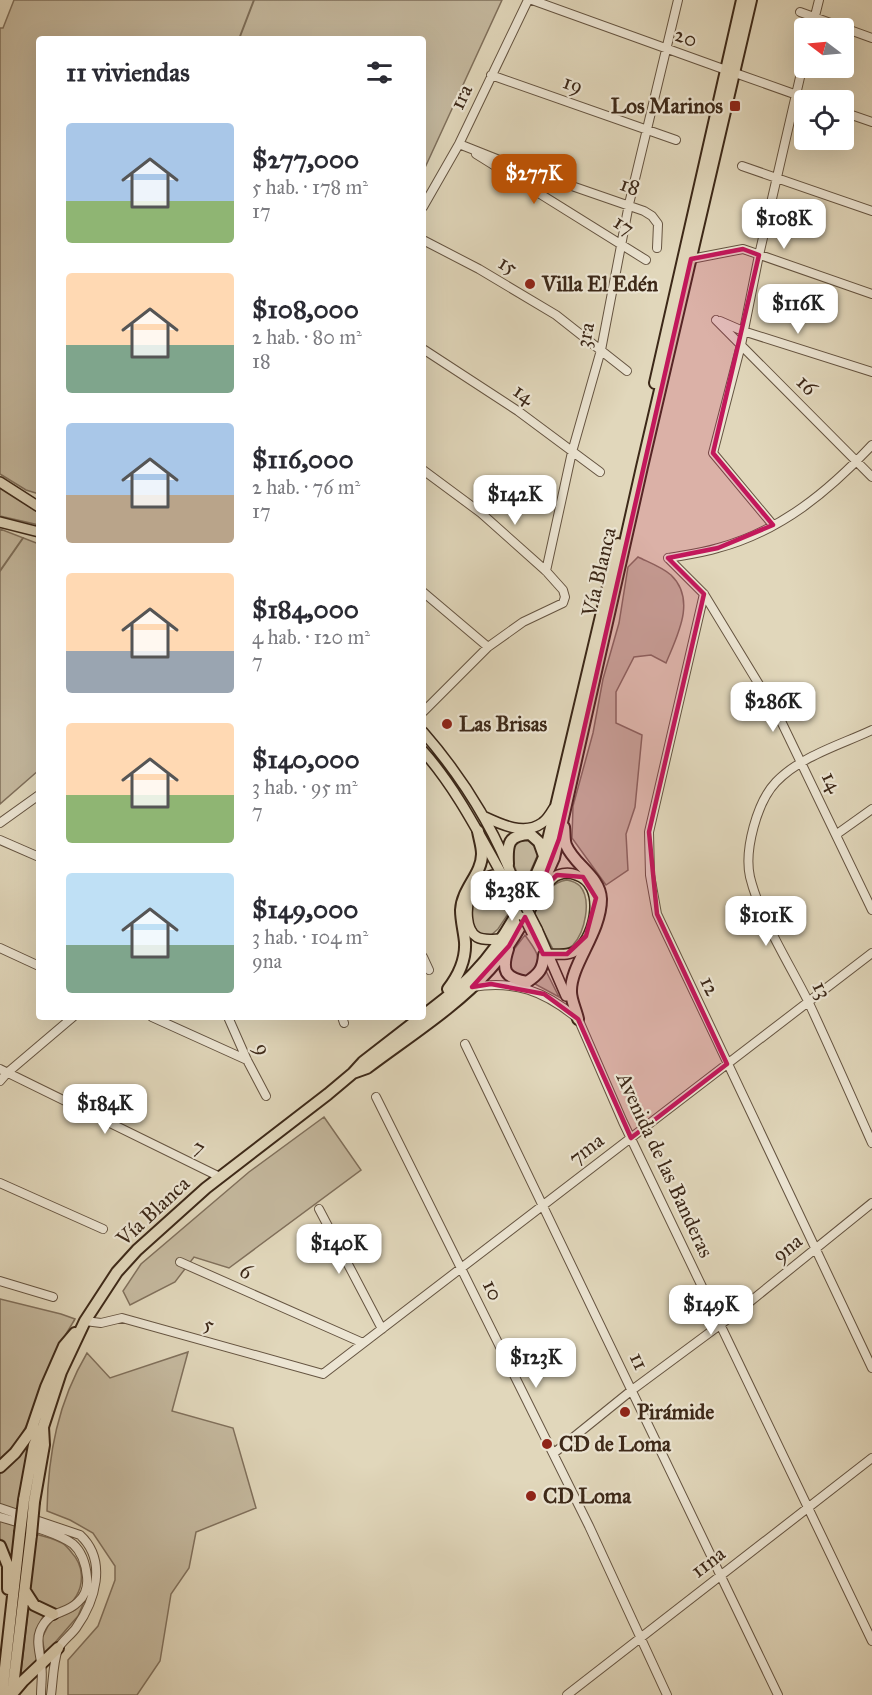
<!DOCTYPE html>
<html lang="es">
<meta charset="utf-8">
<style>
body{margin:0;font-family:"IM FELL Great Primer",serif;background:#f7f7f7;color:#2b2b33;height:100vh;display:flex;flex-direction:column;font-size:22px;white-space:nowrap}
*{box-sizing:border-box;margin:0}
p{font-size:20px;color:#7c7c81}
.icon{flex:none;width:33px;height:33px;fill:none;stroke:currentColor;stroke-width:2;stroke-linecap:round;stroke-linejoin:round}
.map{position:relative;flex:1;overflow:hidden}
.panel{position:absolute;left:36px;top:36px;width:390px;height:984px;display:flex;flex-direction:column;background:#fff;border-radius:6px;box-shadow:0 6px 24px #0002}
.panel>*{flex:none}
.needle{width:39px;rotate:286deg}
.tools{position:absolute;left:794px;top:18px;display:grid;gap:12px}
.tools a{display:grid;place-items:center;width:60px;height:60px;border-radius:6px;background:#fff;box-shadow:0 6px 24px #0002;font-size:30px}
.price{position:absolute;translate:-50% -51px;padding:0 14px;border-radius:12px;background:#fff;color:#222;font-size:20px;line-height:39px;filter:drop-shadow(0 2px 3px #0008)}
.price::after{content:'';position:absolute;left:50%;top:36px;width:18px;height:14px;margin-left:-9px;background:inherit;clip-path:polygon(0 0,100% 0,50% 100%)}
.price.active{background:#b45309;color:#fff}
ul{padding:0;list-style:none}
li{display:flex;align-items:center;gap:18px;height:150px;padding:0 30px}
li span{display:grid;place-items:center;flex:none;width:168px;height:120px;border-radius:6px;color:#555}
li>.icon{margin-inline-start:auto}
span .icon{width:72px;height:72px;fill:#fffc;stroke-width:1}
li b{font-size:26px}
h2{display:flex;justify-content:space-between;align-items:center;height:72px;padding:0 30px;font-size:26px}
.map>svg:first-child{display:block}
.green{fill:#c5b99f;stroke:#80705c;stroke-width:1.5}
.lines{fill:none;stroke-linecap:round;stroke-linejoin:round}
.stream{stroke:#7d6e59;stroke-width:2}
.minor-casing{stroke:#655441;stroke-width:10}
.major-casing{stroke:#3c2818;stroke-width:12}
.highway-casing{stroke:#3c2818;stroke-width:14}
.minor{stroke:#ece5d3;stroke-width:8}
.major{stroke:#e1d7bb;stroke-width:9}
.highway{stroke:#e1d7bb;stroke-width:10}
.major-bridge-casing{stroke:#3c2818;stroke-width:12;stroke-linecap:butt}
.highway-bridge-casing{stroke:#3c2818;stroke-width:14;stroke-linecap:butt}
.major-bridge{stroke:#e1d7bb;stroke-width:9}
.highway-bridge{stroke:#e1d7bb;stroke-width:10}
.marked{fill:#c2185b;fill-opacity:0.2;stroke:#c2185b;stroke-width:4.5;stroke-linejoin:round}
.poi-dot{fill:#8f2418;stroke:#ece5d3;stroke-width:2}
.labels{text-anchor:middle;dominant-baseline:central;stroke-width:4.5;stroke-linejoin:round;paint-order:stroke}
.street-label{font-size:21px;fill:#3c2818;stroke:#ece5d3}
.poi-label{font-size:21px;font-weight:bold;fill:#3c2818;stroke:#ece5d3;text-anchor:start}
</style>
<div class="map">
<svg width="872" height="1695" viewBox="0 0 872 1695">
<rect width="100%" height="100%" fill="#e1d7bb"/>
<filter id="stains"><feTurbulence type="fractalNoise" baseFrequency=".00333" numOctaves="4"/><feColorMatrix values="0 0 0 0 .2 0 0 0 0 .09 0 0 0 0 .02 0 0 0 .5 -.17"/></filter>
<radialGradient id="worn" r=".72"><stop offset=".6" stop-color="#630" stop-opacity="0"/><stop offset="1" stop-color="#630" stop-opacity=".3"/></radialGradient>
<!-- green -->
<path class="green" d="M14 0H502L423 172V39H39V494L26 490 0 474V28H3Z
M0 487 39 513V525L0 516Z
M0 529 39 544V770L0 804Z
M638 557C648 562 662 567 671 575 697 600 677 636 666 663L651 655 634 657 616 692V723L642 735 635 807 626 834 628 870 606 885 572 838 573 806 593 733 603 679 619 623 628 567Z
M521 838 529 839 535 842 538 854 523 888 512 860 515 843Z
M485 880C502 880 505 894 512 908L498 929 490 936H481C465 918 470 896 485 880Z
M567 880C572 881 576 882 580 886 592 900 585 932 573 945 567 950 561 950 554 951L534 913C543 899 549 882 567 880Z
M525 935C535 950 542 955 535 972L521 979 508 970 512 952Z
M546 971 559 997 535 984Z
M324 1117 361 1170 229 1268 194 1257 175 1282 130 1305 123 1291 141 1264 249 1172Z
M0 1299 61 1314 75 1319C68 1331 60 1343 54 1356 37 1394 34 1430 0 1459Z
M188 1352 172 1411 233 1428 256 1508 196 1532 189 1568 171 1594 160 1661 137 1695H68V1660L98 1626 115 1580V1566L93 1533 70 1520 47 1511C48 1454 58 1402 87 1353L110 1378Z
M32 1433 18 1510 0 1505V1470Z
M0 1520 16 1525 11 1566 0 1538Z
M35 1534C44 1536 54 1539 62 1543 66 1545 69 1549 72 1553 96 1579 70 1623 42 1606 38 1603 33 1596 30 1592Z
M86 1597 78 1616 45 1654 42 1638 48 1626 53 1620 75 1610Z
M29 1603 44 1615C34 1631 36 1643 37 1662L20 1681Z"/>
<g class="lines">
<!-- stream -->
<path class="stream" d="M239 39 254 0
M0 571 23 538"/>
<!-- minor casing -->
<g class="minor-casing">
<path id="minor" d="M532 0 726 70
M800 12 872 38
M812 28 819 0
M735 73 811 100
M491 75 676 140
M843 112 872 122
M459 144 517 167 644 211 652 216 658 224 657 248
M476 154 646 260
M742 166 872 211
M423 207 459 144 528 0
M423 240 479 269 556 315 627 371
M691 259 743 249 872 294
M716 320 872 477
M720 321 743 331 872 372
M423 349 518 411 600 472
M423 470 481 513 546 571 563 590 565 597 563 603 523 622 488 647 423 712
M773 525 713 453 741 345 759 255 804 60
M668 558 704 594 780 719 872 910
M668 558C685 555 702 553 718 548 781 531 829 491 872 445
M546 571 572 452 601 350 629 204 678 0
M423 592 488 647
M704 594 649 832 650 875 657 914 872 1368
M872 730C840 745 801 756 776 782 757 802 744 850 750 877 760 918 789 963 808 1001 830 1048 851 1096 872 1143
M0 823 39 795
M837 834 872 809
M0 840 39 857
M0 948 39 966
M423 957 429 970
M472 987C515 980 544 991 577 1018
M577 1016 623 1122 872 1641
M152 1017 247 1060
M228 1017 247 1060 266 1096
M342 1017 344 1023
M465 1044 778 1695
M0 1069 220 1177
M0 1081 7 1073 73 1017
M376 1097 589 1526 667 1695
M0 1183 103 1229
M319 1209 382 1329
M180 1262 363 1343
M0 1281 53 1297
M85 1321 101 1323 122 1318 323 1374 872 953
M554 1453 632 1390 736 1313 872 1203
M0 1508 80 1535C108 1561 95 1601 76 1628 71 1635 61 1642 58 1649 53 1663 53 1681 51 1695
M0 1517C20 1523 57 1532 73 1544 82 1552 86 1566 87 1577 88 1587 86 1595 78 1602 64 1616 49 1609 40 1631 36 1641 40 1653 41 1663 43 1673 41 1685 41 1695
M567 1695 872 1458"/>
</g>
<!-- major casing -->
<g class="major-casing">
<path id="major" d="M0 482 39 507
M0 522 39 532
M423 732C464 779 497 833 518 892
M423 751C462 795 486 849 516 899
M483 816C500 824 524 836 542 823 547 820 551 813 554 808
M541 890C546 886 552 877 558 875 564 873 571 873 576 875 606 884 596 935 577 950 569 956 559 954 550 954
M537 929 566 996
M501 939C494 939 484 941 477 937 465 930 466 907 470 896 472 890 477 884 480 879L493 875 503 878"/>
</g>
<!-- highway casing -->
<g class="highway-casing">
<path id="highway" d="M655 383 742 0
M564 827C565 833 564 840 566 845 574 865 600 876 601 899 601 933 570 965 571 992 571 1000 576 1010 578 1019
M508 864C507 844 508 835 530 834L539 842 544 856
M508 949C501 971 505 978 527 982 539 974 543 969 544 955
M448 989C458 976 466 959 465 942 464 931 461 921 461 910 462 889 482 874 482 854 482 846 479 838 478 831
M423 1016C440 1002 459 989 474 973 505 941 527 898 544 857L618 544
M353 1073 367 1068C408 1037 456 1007 490 969 518 938 537 896 554 858L642 467 751 0
M0 1467 15 1453 31 1431 46 1387 64 1346 75 1333
M24 1500 34 1445 43 1427 61 1372 85 1321 117 1272 137 1250 206 1188 328 1094 353 1073 363 1062 421 1017
M34 1502 44 1445 43 1427
M0 1546 8 1566V1589
M25 1591 34 1605 53 1614
M12 1694 23 1681 58 1648
M2 1695 20 1533
M12 1695 31 1535"/>
</g>
<!-- minor -->
<use href="#minor" class="minor"/>
<!-- major -->
<use href="#major" class="major"/>
<!-- highway -->
<use href="#highway" class="highway"/>
<!-- major-bridge casing -->
<g class="major-bridge-casing">
<path id="major-bridge" d="M518 892 537 929
M524 917 532 933"/>
</g>
<!-- highway-bridge casing -->
<g class="highway-bridge-casing">
<path id="highway-bridge" d="M20 1533 24 1500
M31 1535 34 1502"/>
</g>
<!-- major-bridge -->
<use href="#major-bridge" class="major-bridge"/>
<!-- highway-bridge -->
<use href="#highway-bridge" class="highway-bridge"/>
</g>
<!-- marked area -->
<path class="marked" d="M743 249 759 255 713 453 773 525 718 548 668 558 704 594 649 832 657 914 727 1064 631 1138 578 1019 544 994 491 984 472 987 509 946 525 917 543 954H567L586 936 596 898 583 877 557 875 539 892 559 839 691 259Z"/>
<!-- markers -->
<g class="poi-dot">
<rect x="729" y="100" width="12" height="12" rx="3"/>
<circle cx="530" cy="284" r="6"/>
<circle cx="447" cy="724" r="6"/>
<circle cx="625" cy="1412" r="6"/>
<circle cx="547" cy="1444" r="6"/>
<circle cx="531" cy="1496" r="6"/>
</g>
<g class="labels">
<!-- street labels -->
<g class="street-label">
<text transform="translate(686 37) rotate(20)">20</text>
<text transform="translate(573 84) rotate(20)">19</text>
<text transform="translate(461 97) rotate(-65)">1ra</text>
<text transform="translate(630 186) rotate(20)">18</text>
<text transform="translate(624 225) rotate(33)">17</text>
<text transform="translate(508 265) rotate(31)">15</text>
<text transform="translate(585 335) rotate(-78)">3ra</text>
<text transform="translate(807 385) rotate(45)">16</text>
<text transform="translate(524 394) rotate(35)">14</text>
<text transform="translate(599 572) rotate(-77)">Vía Blanca</text>
<text transform="translate(832 782) rotate(64)">14</text>
<text transform="translate(710 986) rotate(65)">12</text>
<text transform="translate(822 990) rotate(64)">13</text>
<text transform="translate(263 1049) rotate(67)">9</text>
<text transform="translate(199 1147) rotate(26)">7</text>
<text transform="translate(586 1149) rotate(-37)">7ma</text>
<text transform="translate(665 1165) rotate(65)">Avenida de las Banderas</text>
<text transform="translate(153 1211) rotate(-43)">Vía Blanca</text>
<text transform="translate(787 1248) rotate(-39)">9na</text>
<text transform="translate(246 1271) rotate(24)">6</text>
<text transform="translate(493 1290) rotate(64)">10</text>
<text transform="translate(209 1324) rotate(15)">5</text>
<text transform="translate(639 1361) rotate(65)">11</text>
<text transform="translate(708 1562) rotate(-38)">11na</text>
</g>
<!-- poi labels -->
<g class="poi-label">
<text x="723" y="106" text-anchor="end">Los Marinos</text>
<text x="542" y="284">Villa El Edén</text>
<text x="459" y="724">Las Brisas</text>
<text x="637" y="1412">Pirámide</text>
<text x="559" y="1444">CD de Loma</text>
<text x="543" y="1496">CD Loma</text>
</g>
</g>
<rect width="100%" height="100%" filter="url(#stains)"/>
<rect width="100%" height="100%" fill="url(#worn)"/>
</svg>
<div class="tools">
<a><svg class="needle" viewBox="-14 -14 28 28"><path d="M0-13l5 13h-10z" fill="#e53935"/><path d="M0 13l5-13h-10z" fill="#7c7c81"/></svg></a>
<a><svg class="icon" aria-label="locate" viewBox="0 0 24 24"><circle cx="12" cy="12" r="6"/><path d="M12 2v4M12 18v4M2 12h4M18 12h4"/></svg></a>
</div>
<b class="price active" style="left:534px;top:205px">$277K</b>
<b class="price" style="left:784px;top:250px">$108K</b>
<b class="price" style="left:798px;top:335px">$116K</b>
<b class="price" style="left:515px;top:526px">$142K</b>
<b class="price" style="left:773px;top:733px">$286K</b>
<b class="price" style="left:512px;top:922px">$238K</b>
<b class="price" style="left:766px;top:947px">$101K</b>
<b class="price" style="left:105px;top:1135px">$184K</b>
<b class="price" style="left:339px;top:1275px">$140K</b>
<b class="price" style="left:711px;top:1336px">$149K</b>
<b class="price" style="left:536px;top:1389px">$123K</b>
<section class="panel">
<h2>11 viviendas<svg class="icon" aria-label="filters" viewBox="0 0 24 24"><path d="M4 7h16M4 17h16"/><circle cx="9" cy="7" r="2"/><circle cx="15" cy="17" r="2"/></svg></h2>
<ul>
<li><span style="background:linear-gradient(#a9c7e8 65%,#8fb573 0)"><svg class="icon" aria-label="home" viewBox="0 0 24 24"><path d="M3 11l9-7 9 7M6 9v11h12V9"/></svg></span><div><b>$277,000</b><p>5 hab. · 178 m²</p><p>17</p></div></li>
<li><span style="background:linear-gradient(#ffd9b3 60%,#7fa58c 0)"><svg class="icon" aria-label="home" viewBox="0 0 24 24"><path d="M3 11l9-7 9 7M6 9v11h12V9"/></svg></span><div><b>$108,000</b><p>2 hab. · 80 m²</p><p>18</p></div></li>
<li><span style="background:linear-gradient(#a9c7e8 60%,#b9a48a 0)"><svg class="icon" aria-label="home" viewBox="0 0 24 24"><path d="M3 11l9-7 9 7M6 9v11h12V9"/></svg></span><div><b>$116,000</b><p>2 hab. · 76 m²</p><p>17</p></div></li>
<li><span style="background:linear-gradient(#ffd9b3 65%,#9aa5b1 0)"><svg class="icon" aria-label="home" viewBox="0 0 24 24"><path d="M3 11l9-7 9 7M6 9v11h12V9"/></svg></span><div><b>$184,000</b><p>4 hab. · 120 m²</p><p>7</p></div></li>
<li><span style="background:linear-gradient(#ffd9b3 60%,#8fb573 0)"><svg class="icon" aria-label="home" viewBox="0 0 24 24"><path d="M3 11l9-7 9 7M6 9v11h12V9"/></svg></span><div><b>$140,000</b><p>3 hab. · 95 m²</p><p>7</p></div></li>
<li><span style="background:linear-gradient(#bfe0f5 60%,#7fa58c 0)"><svg class="icon" aria-label="home" viewBox="0 0 24 24"><path d="M3 11l9-7 9 7M6 9v11h12V9"/></svg></span><div><b>$149,000</b><p>3 hab. · 104 m²</p><p>9na</p></div></li>
</ul>
</section>
</div>
